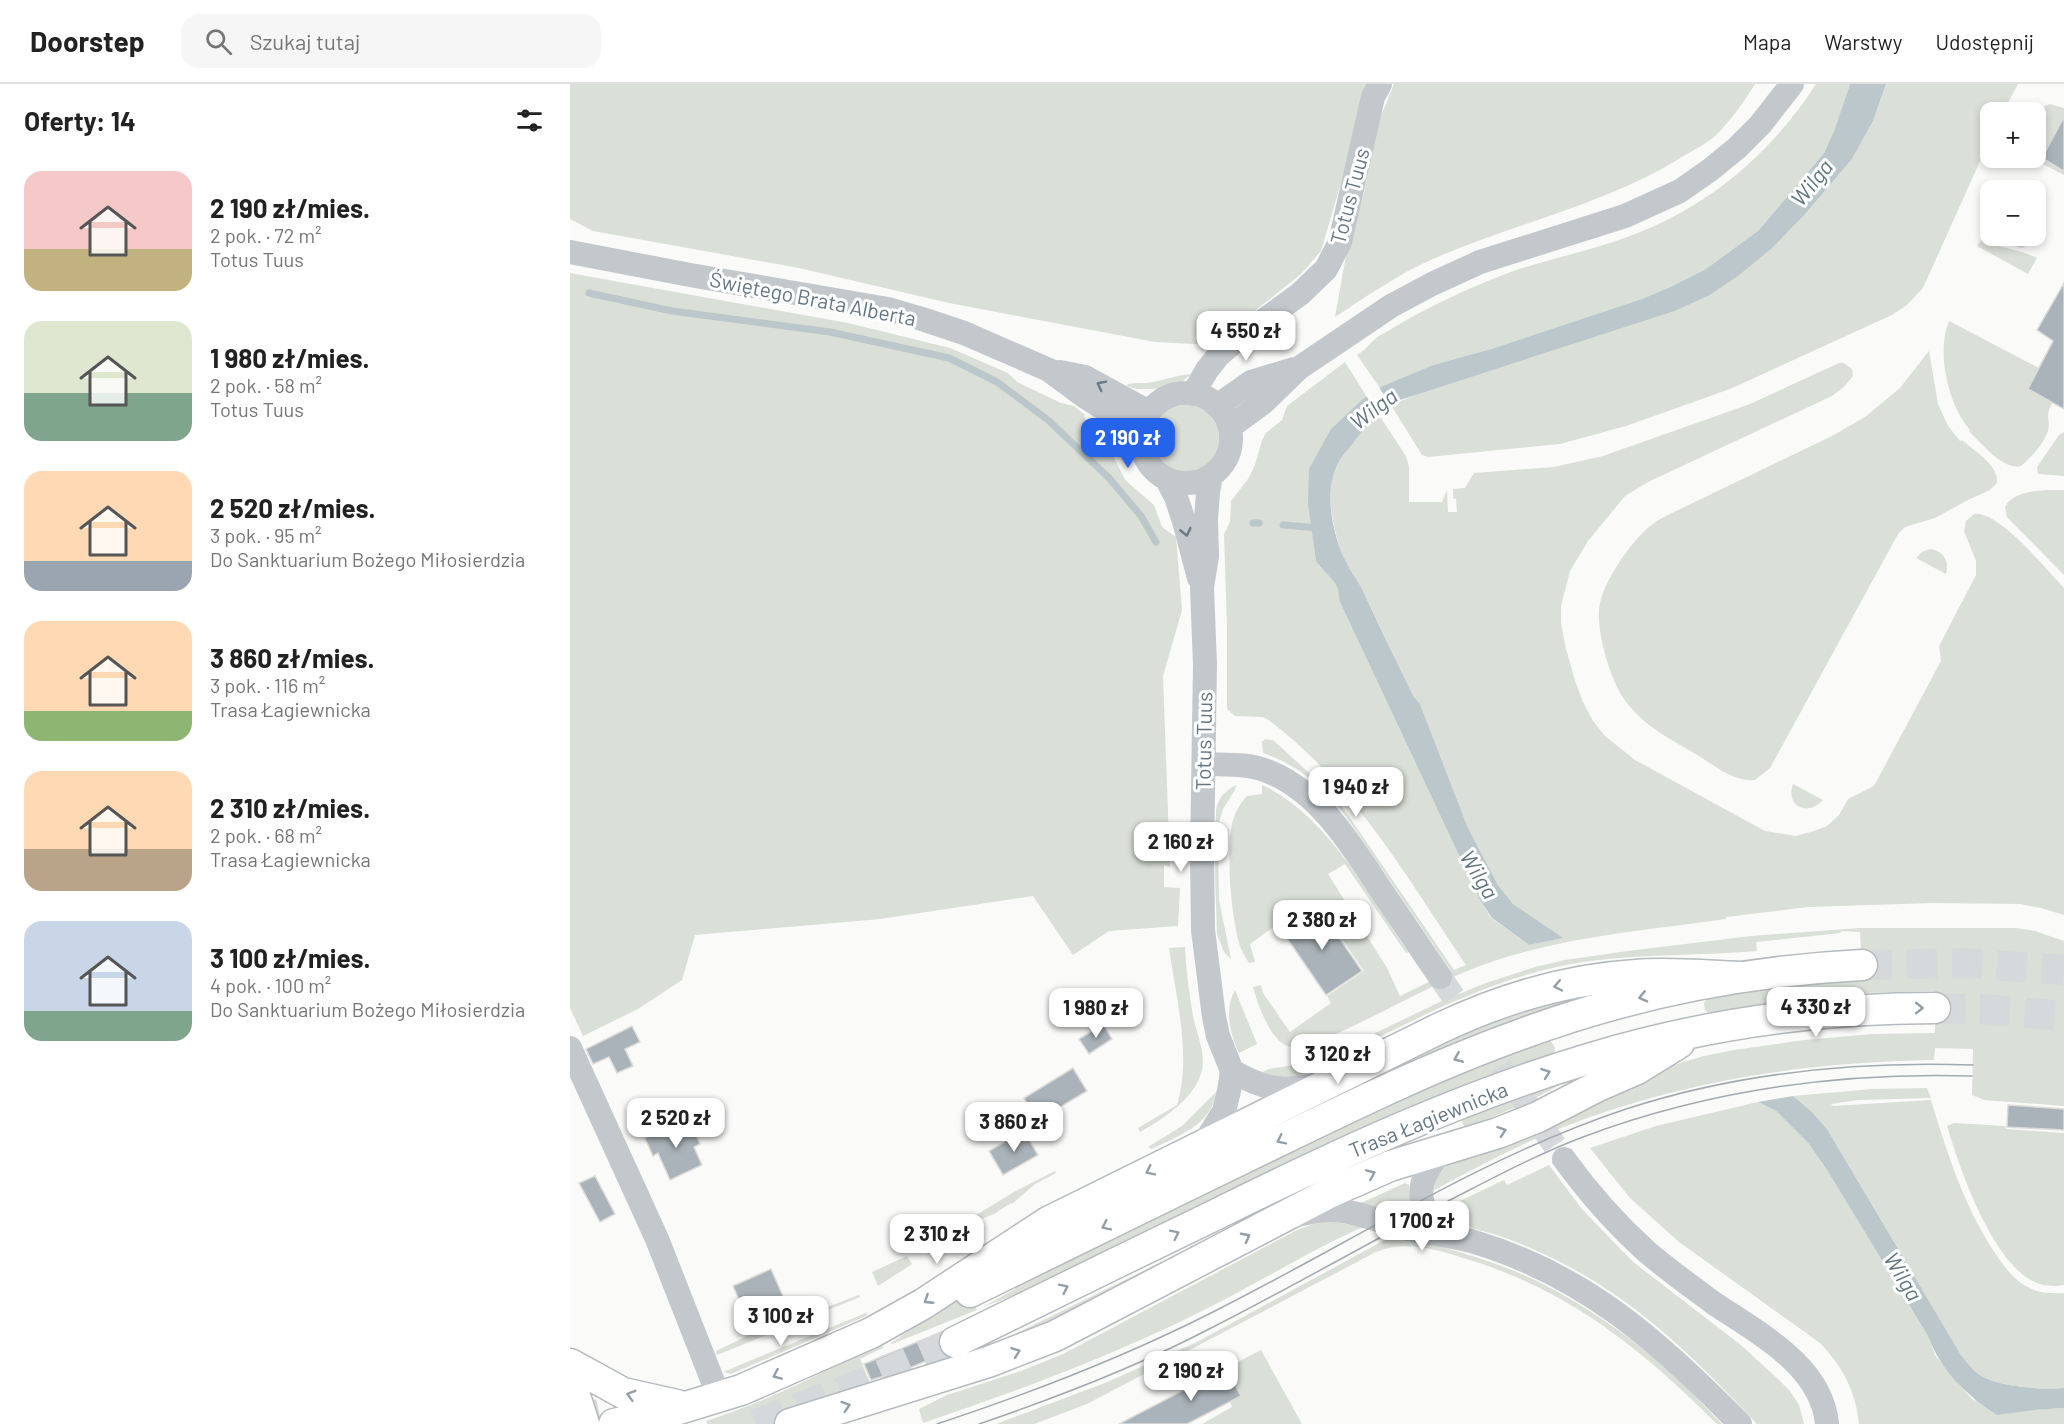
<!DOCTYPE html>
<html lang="pl">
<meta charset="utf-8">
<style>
body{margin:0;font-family:Barlow,sans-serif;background:#f6f6f6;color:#222;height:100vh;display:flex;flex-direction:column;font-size:22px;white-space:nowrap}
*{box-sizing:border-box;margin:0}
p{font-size:20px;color:#767676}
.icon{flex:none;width:33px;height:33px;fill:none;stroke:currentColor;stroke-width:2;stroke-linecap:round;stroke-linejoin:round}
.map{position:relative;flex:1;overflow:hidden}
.panel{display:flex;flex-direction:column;background:#fff;width:570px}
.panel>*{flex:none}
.tools{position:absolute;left:1410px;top:18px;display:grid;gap:12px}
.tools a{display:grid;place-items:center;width:66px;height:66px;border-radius:12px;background:#fff;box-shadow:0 3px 9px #0003;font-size:30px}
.price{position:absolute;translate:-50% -51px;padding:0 14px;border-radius:12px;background:#fff;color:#222;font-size:20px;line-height:39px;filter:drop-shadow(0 2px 3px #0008)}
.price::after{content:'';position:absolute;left:50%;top:36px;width:18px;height:14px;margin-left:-9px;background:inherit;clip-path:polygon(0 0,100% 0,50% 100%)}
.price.on{background:#2563eb;color:#fff}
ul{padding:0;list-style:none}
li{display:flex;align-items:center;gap:18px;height:150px;padding:0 24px}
li span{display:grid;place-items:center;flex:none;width:168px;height:120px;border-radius:18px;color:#555}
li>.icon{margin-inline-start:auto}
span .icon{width:72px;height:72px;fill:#fffc;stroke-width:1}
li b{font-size:26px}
h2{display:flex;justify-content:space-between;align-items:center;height:72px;padding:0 24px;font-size:26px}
header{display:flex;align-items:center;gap:36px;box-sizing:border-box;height:84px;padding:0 30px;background:#fff;border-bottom:2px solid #e0e0e0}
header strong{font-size:28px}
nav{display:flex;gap:33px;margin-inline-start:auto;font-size:21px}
.search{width:420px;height:54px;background:#f6f6f6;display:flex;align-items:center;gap:15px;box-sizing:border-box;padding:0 21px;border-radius:18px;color:#767676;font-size:22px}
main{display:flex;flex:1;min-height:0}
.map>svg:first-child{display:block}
.green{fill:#dadfd7}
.water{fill:#bbc7cb}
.pier{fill:#fafaf8}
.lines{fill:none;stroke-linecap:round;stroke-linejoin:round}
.stream{stroke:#bbc7cb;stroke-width:7}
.building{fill:#aab3b9;stroke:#dcdcda;stroke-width:1.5}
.minor-tunnel{stroke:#d5d9db;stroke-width:24;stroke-dasharray:24 12;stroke-linecap:butt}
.major-tunnel{stroke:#d5d9db;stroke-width:30;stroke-dasharray:30 15;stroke-linecap:butt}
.major-casing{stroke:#b5babe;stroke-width:33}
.minor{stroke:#c3c8cc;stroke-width:24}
.major{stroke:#fff;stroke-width:30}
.tram{stroke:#a2aab0;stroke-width:1.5}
.oneway{stroke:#6a7a87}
.oneway2{stroke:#939fa8}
.labels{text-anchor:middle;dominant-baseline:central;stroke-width:6;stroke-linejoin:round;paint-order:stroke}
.street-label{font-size:21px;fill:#657683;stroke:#fff}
.water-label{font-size:22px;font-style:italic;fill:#60757c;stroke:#fff}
</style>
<header>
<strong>Doorstep</strong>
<div class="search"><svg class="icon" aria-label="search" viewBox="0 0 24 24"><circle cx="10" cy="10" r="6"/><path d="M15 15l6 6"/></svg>Szukaj tutaj</div>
<nav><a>Mapa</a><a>Warstwy</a><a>Udostępnij</a></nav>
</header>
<main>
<section class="panel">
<h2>Oferty: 14<svg class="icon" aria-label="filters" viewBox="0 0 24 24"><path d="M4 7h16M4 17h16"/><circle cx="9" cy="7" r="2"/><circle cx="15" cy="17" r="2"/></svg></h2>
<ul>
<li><span style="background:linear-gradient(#f6c9c9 65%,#c2b280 0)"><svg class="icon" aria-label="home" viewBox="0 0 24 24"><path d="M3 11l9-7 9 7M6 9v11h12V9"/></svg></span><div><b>2 190 zł/mies.</b><p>2 pok. · 72 m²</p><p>Totus Tuus</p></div></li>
<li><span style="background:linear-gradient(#dfe7d0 60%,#7fa58c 0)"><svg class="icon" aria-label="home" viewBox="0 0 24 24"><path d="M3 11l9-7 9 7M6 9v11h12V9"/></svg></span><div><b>1 980 zł/mies.</b><p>2 pok. · 58 m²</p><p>Totus Tuus</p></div></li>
<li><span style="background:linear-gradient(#ffd9b3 75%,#9aa5b1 0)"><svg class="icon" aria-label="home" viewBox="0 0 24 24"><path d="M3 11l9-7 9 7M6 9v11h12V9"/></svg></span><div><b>2 520 zł/mies.</b><p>3 pok. · 95 m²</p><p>Do Sanktuarium Bożego Miłosierdzia</p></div></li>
<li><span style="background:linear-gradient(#ffd9b3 75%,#8fb573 0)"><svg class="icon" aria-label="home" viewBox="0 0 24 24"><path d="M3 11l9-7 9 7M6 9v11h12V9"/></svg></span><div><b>3 860 zł/mies.</b><p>3 pok. · 116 m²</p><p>Trasa Łagiewnicka</p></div></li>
<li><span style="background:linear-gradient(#ffd9b3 65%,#b9a48a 0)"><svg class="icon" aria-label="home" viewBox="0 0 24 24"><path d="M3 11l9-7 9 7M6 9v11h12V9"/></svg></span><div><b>2 310 zł/mies.</b><p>2 pok. · 68 m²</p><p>Trasa Łagiewnicka</p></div></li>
<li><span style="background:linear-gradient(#c9d6e8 75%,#7fa58c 0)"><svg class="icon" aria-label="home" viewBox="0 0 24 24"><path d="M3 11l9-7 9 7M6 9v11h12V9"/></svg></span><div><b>3 100 zł/mies.</b><p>4 pok. · 100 m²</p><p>Do Sanktuarium Bożego Miłosierdzia</p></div></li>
</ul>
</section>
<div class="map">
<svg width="1494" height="1340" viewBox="0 0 1494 1340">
<rect width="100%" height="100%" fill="#fafaf8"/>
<!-- green -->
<path class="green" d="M0 0H800L751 167 731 190 642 261 585 258 379 219 229 184 23 147 0 135Z
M824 0H1185C1174 18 1161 36 1146 51 1137 60 1123 66 1112 73 1035 121 945 139 863 175 828 190 796 213 765 233L775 177 794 109 808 39Z
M1246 0H1280L1264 47 1254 69 1189 146 1136 185 1098 204 1072 215 921 265 863 281 810 304 787 271C796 265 798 262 804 256 809 251 817 248 823 244 859 222 899 204 938 189 978 175 1020 167 1060 152 1137 124 1202 69 1246 0Z
M1316 0H1448L1433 28H1420V55L1353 204 1337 221 1322 231 1160 305 1056 342 990 360 858 373 852 371 821 321 850 309 1105 227 1138 212 1236 129 1282 75 1303 37Z
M1480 20 1494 24V36H1492L1472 74 1494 87V91L1461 74H1466V35L1471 24Z
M1420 133V152H1445L1455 163 1452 164 1427 158 1412 152Z
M1411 156C1429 164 1449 165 1467 174L1458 190 1407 162Z
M0 189 278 239 380 264 438 289 447 298 491 319 504 322 514 330 516 339 534 353 555 396 584 421 592 443 606 453 612 526 593 592 600 783 594 781V803L610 804 608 842 539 847 503 871 463 812 310 835 125 851 112 896 68 925 13 952 0 924Z
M1379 237 1469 284 1458 305 1483 318C1474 332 1481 335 1478 347 1474 360 1461 373 1451 382 1434 387 1411 359 1399 347L1400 346C1378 321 1366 268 1379 237Z
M1359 267 1368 320 1378 342 1390 357 1392 356C1404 367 1429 381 1427 399L1420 406 1398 416 1365 434 1335 443 1328 450 1200 684 1185 696C1162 698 1143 680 1124 669 1102 656 1078 644 1061 624 1050 612 1043 596 1038 580 1033 564 1028 544 1029 526 1031 500 1060 459 1080 442 1087 436 1096 432 1104 428L1262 352 1295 333 1330 304Z
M775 278 797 313 761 345 743 454 746 477 750 483 764 495 770 509 769 516 910 816 921 834 959 861 992 854 943 820 928 801 898 744 850 620 843 613C827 579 812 546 796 513 790 501 781 490 775 477 765 454 755 412 764 388 768 378 775 370 781 361 789 351 797 336 809 331L836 372 839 383V418H872L877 406 878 428H887L886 415 883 414V405L895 404 904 389 984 383 1033 372 1180 320 1269 279H1274L1282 285 1283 292 1274 303 1262 312 1078 398 1055 412 1018 457 1000 487 991 522V539L995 561 1005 597 1013 618 1023 637 1035 652 1065 676 1195 747 1226 752 1244 747 1257 742 1269 731 1278 715 1304 702 1371 577 1369 562 1406 491V477L1394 447 1396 437 1404 430C1428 426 1477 486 1494 504V831L1471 824 1450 820 1363 819 1238 823 1156 833V835C1079 846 1000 852 927 876 863 897 806 935 744 959 736 961 728 965 720 963 700 958 688 920 683 903L691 901 693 909 720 948 761 919 757 912 794 887 748 820 711 846 706 841 680 860 685 878 679 879C676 874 672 868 670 862 661 833 656 771 662 740 664 730 670 719 677 712L692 710V701C757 731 798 810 838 868L836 869 775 780 758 790 817 884 830 912 881 887C859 854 836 821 814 788 780 738 754 690 693 669L692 658 695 655 703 656 758 706 776 728 884 886 896 881C837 794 784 699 697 635L693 633 665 632 657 625V542L654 450 660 438 661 417 678 395 685 381 692 356 696 349 712 336 717 322Z
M621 290 613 297 585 305H566L557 302 558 300C566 298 574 300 583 298 596 296 605 291 621 290Z
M583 354a33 33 0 1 1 66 0a33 33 0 1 1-66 0Z
M1494 348V392L1468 390 1467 383 1489 351Z
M1494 406V491L1437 433 1435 423C1444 405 1476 406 1494 406Z
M1360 465C1373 467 1380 476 1376 490L1346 474 1352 468Z
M1223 700 1253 716C1238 733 1215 722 1223 700Z
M666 701 665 706 653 725 648 743 649 816 661 875 654 868 647 850 645 791 646 726C648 714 655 707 666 701Z
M1290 844H1446L1465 847 1494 857V1022L1414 1016 1402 1011 1403 965 1365 964 1364 976C1235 978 1107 997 986 1046 944 1063 904 1085 864 1106L866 1093 878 1079 1100 982 1134 972 1164 966 1234 956 1303 950 1365 949V907L1294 909V914L1140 931 1135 926 1134 919 1138 913 1292 881 1290 848 1272 847 1270 849 1186 858 1187 867C1116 873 1044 868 974 886 887 908 810 955 729 992L715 995 690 989 699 985 745 978 876 915 916 899 965 883 995 876 1058 867 1181 852Z
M615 863C616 886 619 909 623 932 626 947 633 963 633 978 632 1010 595 1034 570 1048L568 1044 607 1021C622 973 606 914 599 864Z
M1057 898 831 986 825 974 907 935Z
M665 906 687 960 669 969C660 949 654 926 665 906Z
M978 956C984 959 987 965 983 971L449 1213 447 1210 413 1223 445 1205 444 1202 725 1065 890 987Z
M993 999 962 1016 895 1045 890 1033Z
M1357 1004 1361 1014 1288 1016 1261 1020 1263 1022 1361 1016C1377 1069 1393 1119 1423 1166 1431 1178 1441 1193 1454 1201 1466 1209 1480 1210 1494 1209V1304C1472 1306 1425 1303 1407 1289 1401 1284 1396 1277 1391 1271L1257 1045 1242 1028 1223 1012 1302 1005Z
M646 1008C641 1042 609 1051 582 1065L578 1063 612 1042Z
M1188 1018 1206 1027 1239 1060 1257 1086 1358 1252 1365 1271 1390 1302 1403 1316 1464 1326 1494 1324V1340H1289C1286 1307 1272 1282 1250 1259L1109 1158 1060 1114 1020 1064 1086 1042Z
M1384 1039 1435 1042 1436 1045 1494 1049V1201C1481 1203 1470 1202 1459 1195 1419 1170 1390 1085 1377 1042Z
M979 1081 1012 1125 1062 1177 1172 1262 1209 1296 1220 1307 1229 1321 1234 1340H1187C1126 1275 1067 1216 986 1176 967 1166 947 1158 927 1151 917 1148 895 1144 888 1137 884 1134 884 1130 884 1125L890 1117 934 1096 937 1101Z
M485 1087 486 1089 465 1100 442 1120 441 1119 424 1130 403 1138 401 1134 444 1108Z
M835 1099 839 1101 840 1118 820 1129 791 1119Z
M705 1122 708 1127 501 1237 475 1249 431 1266 197 1340H137L136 1337C195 1318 249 1292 302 1261L315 1263 290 1275 302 1303 389 1266 394 1275Z
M759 1137 793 1143C740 1166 689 1199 636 1225 545 1271 450 1306 353 1339L349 1325 377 1311 451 1287 493 1270 727 1146 744 1140Z
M824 1151C869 1162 913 1173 956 1192 1000 1212 1041 1239 1079 1270 1105 1290 1128 1316 1152 1340H1147C1069 1263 997 1204 890 1173 861 1164 835 1157 806 1168L517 1320 464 1340H426L535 1299 627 1258Z
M337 1172 342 1180 308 1202 302 1188Z
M393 1199 407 1226 322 1260 321 1259 349 1240 352 1228Z
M289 1211 290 1213 147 1271 146 1267 221 1231 223 1236Z
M298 1228 296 1232 161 1290 153 1288Z
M691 1266 732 1340H632L662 1323 660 1318 671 1312 656 1284Z"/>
<!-- water -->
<path class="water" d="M1280 0H1316L1303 37 1282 75 1236 129 1202 164 1168 192 1138 212 1105 227 830 316C810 326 796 341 783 359 776 368 767 378 764 389 755 414 764 455 776 478 781 489 789 498 794 509 810 544 827 578 843 612L850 620 898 744 928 801 943 820 993 854 959 861 922 834 910 816 769 516C771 497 755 491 746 477L738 419 739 385 761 345 793 315 813 302 863 281 921 265 1072 215 1098 204 1136 185 1189 146 1254 69 1264 47Z
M1223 1012 1242 1028 1257 1045 1391 1271C1396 1277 1401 1284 1407 1289 1425 1303 1471 1306 1494 1304V1324L1464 1326 1427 1331C1396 1311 1371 1287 1358 1252L1257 1086 1239 1060 1206 1027 1188 1018Z"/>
<!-- pier -->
<path class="pier" d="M808 302 822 323 810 333 795 310Z"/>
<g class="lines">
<!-- stream -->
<path class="stream" d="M19 209 102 227 260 248 379 274 427 298 478 336 539 394 571 432 586 458
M683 439H689
M713 441 749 444"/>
</g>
<!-- building -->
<path class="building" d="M1494 33V87L1472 74Z
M1494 199V325L1458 305 1483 257 1467 246Z
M748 823 792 887 756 911 712 847Z
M533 940 542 955 519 970 509 955Z
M62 942 70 958 55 965 63 982 47 989 39 973 23 980 16 965Z
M503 984 517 1007 467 1037 454 1014Z
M1438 1021 1494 1025V1046L1437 1043Z
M112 1037 121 1040 130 1060 124 1063 132 1081 100 1096 88 1069 83 1072 75 1054Z
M454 1047 468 1071 433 1091 419 1067Z
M25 1092 45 1130 30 1138 9 1099Z
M201 1185 216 1219 178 1236 163 1202Z
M371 1248 368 1257 369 1265 373 1270 337 1285 301 1296 294 1280Z
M656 1284 671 1312 617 1340H549Z"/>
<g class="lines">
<!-- minor-tunnel -->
<path class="minor-tunnel" d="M870 893 994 1075"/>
<!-- major-tunnel -->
<path class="major-tunnel" d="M1292 881 1393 879 1494 886
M1365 924 1412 925 1494 932
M0 1336 74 1321
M186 1340 288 1301 385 1258"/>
<!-- major casing -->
<g class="major-casing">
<path id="major" d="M400 1208C490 1164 581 1119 672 1075 763 1031 854 985 949 951 1059 910 1175 887 1292 881
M385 1258C472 1215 558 1173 645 1131 766 1071 888 1014 1018 975 1130 941 1248 924 1365 924
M0 1280 53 1309 107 1321
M0 1296 14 1340
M44 1340 99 1328 171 1306 301 1249 353 1220 478 1138 868 945C931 915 996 895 1066 891 1100 888 1136 892 1171 893
M220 1340 418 1278 485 1252 761 1108 820 1082 928 1049 968 1033 1028 1002 1067 985 1109 959"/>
</g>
<!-- minor -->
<path class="minor" d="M0 168 120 191 318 225 352 235 394 249 479 286 514 312 571 348
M490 288 515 293 579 328
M571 354a45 45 0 1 1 90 0a45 45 0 1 1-90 0Z
M623 310 637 286 648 272 664 258 730 210 756 185 770 158 803 13 810 0
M647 322 681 298 724 285
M660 343 694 318 729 284 821 222 862 200 910 178 1055 132 1110 107 1140 86 1167 64 1190 41 1222 0
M596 394 606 413 614 437 629 494
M634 680C654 681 678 679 697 687 750 707 783 764 813 809 832 837 851 865 870 893
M0 964 87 1155 149 1313
M662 987C692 1004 710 1009 744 1001
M633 1061 654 1027 659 1007 662 987 648 952 644 933 633 846 632 769 635 581 632 503 637 472 636 435 638 408 641 391
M994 1075C1018 1108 1045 1139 1076 1167 1098 1186 1122 1203 1145 1220 1188 1249 1252 1282 1257 1340
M727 1131C738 1129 748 1126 759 1126 785 1126 813 1139 839 1145 860 1150 880 1151 901 1157 1014 1190 1090 1258 1170 1340
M874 1150C842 1121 845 1093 876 1064"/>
<!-- major -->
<use href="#major" class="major"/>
<!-- tram -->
<path class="tram" d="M367 1340C461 1309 552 1274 641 1229 779 1160 909 1074 1056 1025 1167 989 1287 977 1403 981
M409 1340C488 1313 567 1283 641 1244 722 1203 802 1157 882 1115 925 1093 968 1070 1013 1053 1138 1006 1269 988 1402 992"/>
</g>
<!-- one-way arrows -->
<defs><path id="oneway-chevron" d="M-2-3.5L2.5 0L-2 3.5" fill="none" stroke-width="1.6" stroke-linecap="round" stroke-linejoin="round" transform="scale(1.5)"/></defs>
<g class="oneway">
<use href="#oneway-chevron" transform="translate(531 301) rotate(-153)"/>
<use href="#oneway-chevron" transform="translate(616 448) rotate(77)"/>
</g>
<g class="oneway2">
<use href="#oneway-chevron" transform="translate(988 902) rotate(168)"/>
<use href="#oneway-chevron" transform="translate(1073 913) rotate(167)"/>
<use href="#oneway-chevron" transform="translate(1349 924)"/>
<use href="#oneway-chevron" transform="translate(888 974) rotate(157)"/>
<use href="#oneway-chevron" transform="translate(976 989) rotate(-20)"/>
<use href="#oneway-chevron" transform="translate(932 1047) rotate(-19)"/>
<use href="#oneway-chevron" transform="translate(711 1056) rotate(154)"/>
<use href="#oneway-chevron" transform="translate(580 1087) rotate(154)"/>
<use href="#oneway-chevron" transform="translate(801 1090) rotate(-23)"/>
<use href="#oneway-chevron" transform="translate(536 1142) rotate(154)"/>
<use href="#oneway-chevron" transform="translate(605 1150) rotate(-26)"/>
<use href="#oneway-chevron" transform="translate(676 1153) rotate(-28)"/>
<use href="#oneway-chevron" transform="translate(494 1204) rotate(-26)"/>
<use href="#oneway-chevron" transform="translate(358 1216) rotate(147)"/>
<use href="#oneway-chevron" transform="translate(446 1268) rotate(-20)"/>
<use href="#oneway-chevron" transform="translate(207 1291) rotate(157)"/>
<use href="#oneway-chevron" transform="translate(61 1311) rotate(-164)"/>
<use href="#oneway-chevron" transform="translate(276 1322) rotate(-18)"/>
</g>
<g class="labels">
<!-- street labels -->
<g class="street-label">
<text transform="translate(779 112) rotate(-75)">Totus Tuus</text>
<text transform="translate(243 214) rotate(11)">Świętego Brata Alberta</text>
<text transform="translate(633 657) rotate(-89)">Totus Tuus</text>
<text transform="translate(858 1035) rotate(-22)">Trasa Łagiewnicka</text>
</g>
<!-- water labels -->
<g class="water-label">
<text transform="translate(1241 98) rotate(-51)">Wilga</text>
<text transform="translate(803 324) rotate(-37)">Wilga</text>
<text transform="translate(910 790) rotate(59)">Wilga</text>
<text transform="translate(1334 1192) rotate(59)">Wilga</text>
</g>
</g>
</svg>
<div class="tools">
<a>+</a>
<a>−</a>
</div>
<b class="price" style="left:676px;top:278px">4 550 zł</b>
<b class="price on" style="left:558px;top:385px">2 190 zł</b>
<b class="price" style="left:786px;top:734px">1 940 zł</b>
<b class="price" style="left:611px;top:789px">2 160 zł</b>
<b class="price" style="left:752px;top:867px">2 380 zł</b>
<b class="price" style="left:1246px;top:954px">4 330 zł</b>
<b class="price" style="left:526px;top:955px">1 980 zł</b>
<b class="price" style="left:768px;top:1001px">3 120 zł</b>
<b class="price" style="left:106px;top:1065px">2 520 zł</b>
<b class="price" style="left:444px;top:1069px">3 860 zł</b>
<b class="price" style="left:852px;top:1168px">1 700 zł</b>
<b class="price" style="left:367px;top:1181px">2 310 zł</b>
<b class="price" style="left:211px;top:1263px">3 100 zł</b>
<b class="price" style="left:621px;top:1318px">2 190 zł</b>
</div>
</main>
